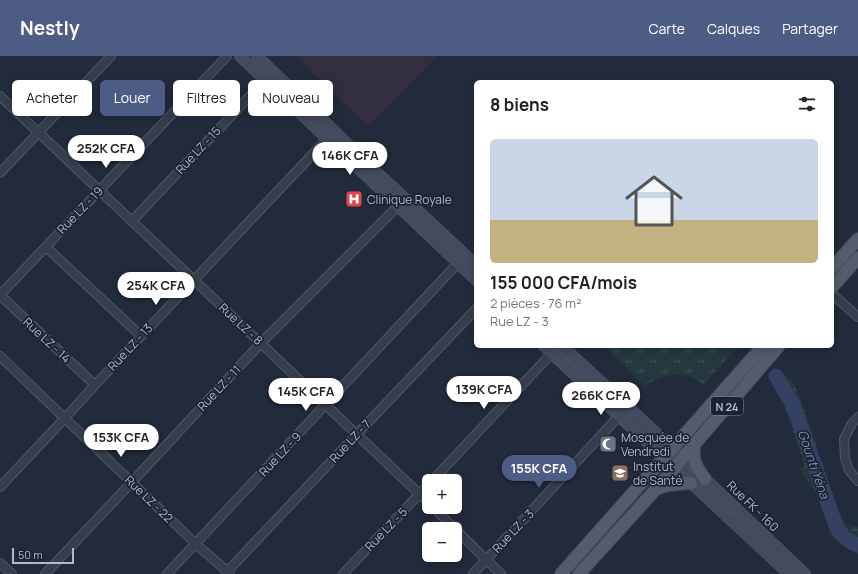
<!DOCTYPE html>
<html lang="fr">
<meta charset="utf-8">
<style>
body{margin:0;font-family:Manrope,sans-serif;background:#f2f2f2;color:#202124;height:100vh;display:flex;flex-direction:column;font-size:15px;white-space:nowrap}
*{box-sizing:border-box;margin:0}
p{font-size:13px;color:#757577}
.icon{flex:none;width:22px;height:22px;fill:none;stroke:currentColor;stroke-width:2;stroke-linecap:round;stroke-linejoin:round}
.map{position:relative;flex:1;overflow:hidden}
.details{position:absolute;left:474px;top:24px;width:360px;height:268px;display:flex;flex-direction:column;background:#fff;border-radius:6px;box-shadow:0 2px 10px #0003}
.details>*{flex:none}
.banner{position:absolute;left:12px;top:24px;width:380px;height:36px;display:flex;gap:8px}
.buttons{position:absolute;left:422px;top:418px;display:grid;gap:8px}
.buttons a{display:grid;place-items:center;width:40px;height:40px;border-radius:6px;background:#fff;box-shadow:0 2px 10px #0003;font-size:20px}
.scale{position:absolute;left:12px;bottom:10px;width:62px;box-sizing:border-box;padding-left:4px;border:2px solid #b2b8c8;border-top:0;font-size:11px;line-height:14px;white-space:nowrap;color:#b2b8c8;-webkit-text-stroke:3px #1c2231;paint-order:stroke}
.price{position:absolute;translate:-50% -34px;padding:0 9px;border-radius:14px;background:#fff;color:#222;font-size:13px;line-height:26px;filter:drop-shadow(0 1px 2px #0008)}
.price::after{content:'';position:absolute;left:50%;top:24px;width:12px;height:9px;margin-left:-6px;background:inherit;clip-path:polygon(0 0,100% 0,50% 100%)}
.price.active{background:#4d5c84;color:#fff}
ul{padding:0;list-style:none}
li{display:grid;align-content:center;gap:8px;height:212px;padding:0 16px}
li+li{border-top:1px solid #e0e0e0}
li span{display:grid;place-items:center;height:124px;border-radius:6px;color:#555}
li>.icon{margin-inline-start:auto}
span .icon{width:72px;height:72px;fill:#fffc;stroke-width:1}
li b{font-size:17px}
h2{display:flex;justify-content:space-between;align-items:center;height:48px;padding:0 16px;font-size:17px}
.pill{padding:0 14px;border-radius:6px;background:#fff;box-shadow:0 2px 10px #0003;font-size:14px;line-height:36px}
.pill.active{background:#4d5c84;color:#fff}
header{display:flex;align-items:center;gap:24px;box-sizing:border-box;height:56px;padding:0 20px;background:#4d5c84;color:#fff}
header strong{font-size:19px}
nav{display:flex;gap:22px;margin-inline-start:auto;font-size:14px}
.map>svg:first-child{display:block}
.medical{fill:#322e3d}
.grass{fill:url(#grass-tufts)}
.wetland{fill:url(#wetland-marsh)}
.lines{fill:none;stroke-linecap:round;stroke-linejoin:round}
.river{stroke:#344162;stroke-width:15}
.minor-casing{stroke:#515867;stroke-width:10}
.secondary-casing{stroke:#515867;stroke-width:12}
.primary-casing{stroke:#3f4655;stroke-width:14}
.minor{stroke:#363d4c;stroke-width:8}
.secondary{stroke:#444b5f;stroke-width:11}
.primary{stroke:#545c6c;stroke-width:12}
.labels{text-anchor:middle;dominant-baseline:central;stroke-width:3.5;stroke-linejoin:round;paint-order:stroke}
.shield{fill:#1c2231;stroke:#858b9b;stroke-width:1}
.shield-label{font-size:11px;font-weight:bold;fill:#b2b8c8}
.street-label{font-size:12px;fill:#b2b8c8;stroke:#1c2231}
.poi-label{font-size:12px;fill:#b2b8c8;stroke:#1c2231;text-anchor:start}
.water-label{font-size:13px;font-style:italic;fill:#798ab1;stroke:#1c2231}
</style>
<header>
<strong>Nestly</strong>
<nav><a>Carte</a><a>Calques</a><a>Partager</a></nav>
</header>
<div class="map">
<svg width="858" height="518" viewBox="0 0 858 518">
<defs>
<pattern id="grass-tufts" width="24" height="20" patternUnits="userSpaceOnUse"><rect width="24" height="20" fill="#24383d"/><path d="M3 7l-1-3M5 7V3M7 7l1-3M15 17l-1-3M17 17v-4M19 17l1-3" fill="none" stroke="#415358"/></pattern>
<pattern id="wetland-marsh" width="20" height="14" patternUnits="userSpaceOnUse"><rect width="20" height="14" fill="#24383d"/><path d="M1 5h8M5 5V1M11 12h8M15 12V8" fill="none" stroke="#415358"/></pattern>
</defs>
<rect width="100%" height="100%" fill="#222b3c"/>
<!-- medical -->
<path class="medical" d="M295 0H437L372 67H365Z"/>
<!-- grass -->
<path class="grass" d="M604 290H738L704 329C698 325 692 320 684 319 672 317 656 323 645 330Z"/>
<!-- wetland -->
<path class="wetland" d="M780 315 793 326 802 347 839 457 845 468 858 471V498L829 479 838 467 799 413 805 411 779 333 776 320Z"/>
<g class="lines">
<!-- river -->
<path class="river" d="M776 320 793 349 836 470C842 480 847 485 858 489"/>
<!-- minor casing -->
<g class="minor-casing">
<path id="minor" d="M0 40 429 447
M0 117 111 0
M132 165 265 24
M46 191 141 280
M832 238 858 261
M0 239 227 0
M0 239 95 329
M0 300 196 488 230 518
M858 361 851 369 844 383 845 402 849 414 858 425
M432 425 552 297
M0 431 65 362 95 329 327 83
M433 451 455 473
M455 473 501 518
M0 507 12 518
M45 518 132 426 261 287 398 150
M167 518 458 207
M225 518 357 378 476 253
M343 518 429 428
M473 518 619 360"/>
</g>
<!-- secondary casing -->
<g class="secondary-casing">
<path id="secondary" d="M240 0 476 224
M257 0 367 107 476 209
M544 290 619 360 789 518
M562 290 683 402 805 518"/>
</g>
<!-- primary casing -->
<g class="primary-casing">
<path id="primary" d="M832 212 858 183
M832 231 858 202
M694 388C693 407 695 408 705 423
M656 433 668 429 691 427
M561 518 763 290
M579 518 656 433 779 290"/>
</g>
<!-- minor -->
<use href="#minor" class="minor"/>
<!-- secondary -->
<use href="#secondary" class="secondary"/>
<!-- primary -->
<use href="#primary" class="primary"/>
</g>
<!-- icons -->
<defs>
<g id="hospital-square" transform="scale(0.9)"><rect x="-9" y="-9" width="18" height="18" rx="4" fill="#e0444e" stroke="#1c2231"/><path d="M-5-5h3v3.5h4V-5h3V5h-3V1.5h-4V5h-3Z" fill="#fff"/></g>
<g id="mosque-square" transform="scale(0.9)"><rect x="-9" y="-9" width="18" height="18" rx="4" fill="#6b7280" stroke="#1c2231"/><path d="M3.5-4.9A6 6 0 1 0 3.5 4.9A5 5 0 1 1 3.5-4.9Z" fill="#fff"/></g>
<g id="school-square" transform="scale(0.9)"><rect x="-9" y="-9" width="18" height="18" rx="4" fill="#8d6e63" stroke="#1c2231"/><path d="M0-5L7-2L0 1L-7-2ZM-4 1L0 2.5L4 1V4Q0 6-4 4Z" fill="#fff"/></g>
</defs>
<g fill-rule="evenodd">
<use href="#hospital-square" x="354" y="143"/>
<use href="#mosque-square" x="608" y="388"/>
<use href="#school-square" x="620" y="417"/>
</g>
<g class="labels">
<!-- shield labels -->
<rect class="shield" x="711" y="341" width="32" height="18" rx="3"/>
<g class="shield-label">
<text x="727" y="350">N 24</text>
</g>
<!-- street labels -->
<g class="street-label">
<text transform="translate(198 94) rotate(-47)">Rue LZ - 15</text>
<text transform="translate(80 154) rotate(-46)">Rue LZ - 19</text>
<text transform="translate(241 268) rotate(43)">Rue LZ - 8</text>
<text transform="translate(47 284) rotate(43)">Rue LZ - 14</text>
<text transform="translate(130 291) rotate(-47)">Rue LZ - 13</text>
<text transform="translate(219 332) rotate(-47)">Rue LZ - 11</text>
<text transform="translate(350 385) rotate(-47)">Rue LZ - 7</text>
<text transform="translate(280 398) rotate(-47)">Rue LZ - 9</text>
<text transform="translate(149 443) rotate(44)">Rue LZ - 22</text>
<text transform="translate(753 450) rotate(44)">Rue FK - 160</text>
<text transform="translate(386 473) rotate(-46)">Rue LZ - 5</text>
<text transform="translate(513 475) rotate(-47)">Rue LZ - 3</text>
</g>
<!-- poi labels -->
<g class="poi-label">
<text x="367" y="143">Clinique Royale</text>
<text x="621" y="381">Mosquée de<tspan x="621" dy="14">Vendredi</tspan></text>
<text x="633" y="410">Institut<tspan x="633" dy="14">de Santé</tspan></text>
</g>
<!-- water labels -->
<g class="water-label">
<text transform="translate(814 408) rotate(71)">Gounti Yéna</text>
</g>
</g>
</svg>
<div class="buttons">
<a>+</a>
<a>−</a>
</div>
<div class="scale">50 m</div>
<b class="price" style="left:106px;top:113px">252K CFA</b>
<b class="price" style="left:350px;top:120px">146K CFA</b>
<b class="price" style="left:156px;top:250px">254K CFA</b>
<b class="price" style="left:484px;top:354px">139K CFA</b>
<b class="price" style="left:306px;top:356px">145K CFA</b>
<b class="price" style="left:601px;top:360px">266K CFA</b>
<b class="price" style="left:121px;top:402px">153K CFA</b>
<b class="price active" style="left:539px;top:433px">155K CFA</b>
<div class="banner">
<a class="pill">Acheter</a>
<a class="pill active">Louer</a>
<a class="pill">Filtres</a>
<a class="pill">Nouveau</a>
</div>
<section class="details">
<h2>8 biens<svg class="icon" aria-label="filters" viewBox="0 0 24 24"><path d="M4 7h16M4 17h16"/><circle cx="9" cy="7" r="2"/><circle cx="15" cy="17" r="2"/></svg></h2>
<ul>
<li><span style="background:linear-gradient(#c9d6e8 65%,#c2b280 0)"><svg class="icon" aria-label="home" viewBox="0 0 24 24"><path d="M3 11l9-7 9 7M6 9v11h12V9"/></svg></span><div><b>155 000 CFA/mois</b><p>2 pièces · 76 m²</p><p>Rue LZ - 3</p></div></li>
</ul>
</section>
</div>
